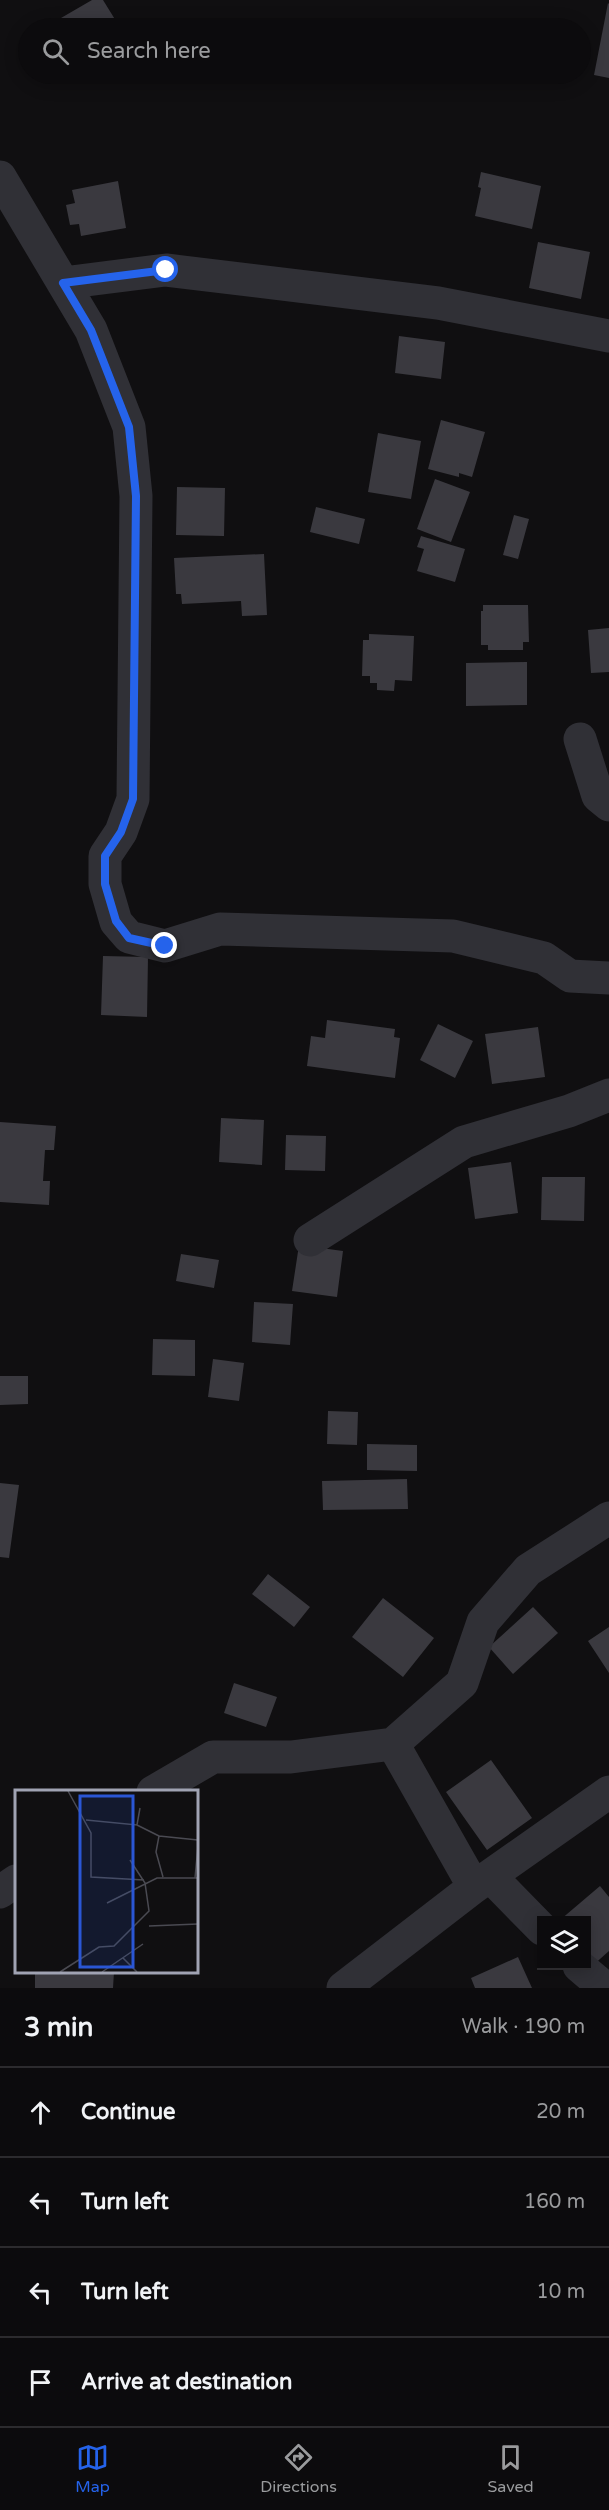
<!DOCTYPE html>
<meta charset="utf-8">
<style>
body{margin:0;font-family:"Varela Round",sans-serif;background:#151416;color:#f1f3f6}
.controls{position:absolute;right:18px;bottom:18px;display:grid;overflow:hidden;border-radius:0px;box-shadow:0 3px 15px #0003}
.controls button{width:54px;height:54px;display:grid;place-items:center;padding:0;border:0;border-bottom:2px solid #2c2b2e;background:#0c0b0d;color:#f1f3f6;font:30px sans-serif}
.stop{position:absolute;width:18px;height:18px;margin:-14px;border:4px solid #2563eb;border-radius:50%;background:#fff}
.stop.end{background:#2563eb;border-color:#fff;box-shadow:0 2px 6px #0008}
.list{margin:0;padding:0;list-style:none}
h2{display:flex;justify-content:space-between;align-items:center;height:78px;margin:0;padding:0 24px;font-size:26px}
h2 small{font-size:20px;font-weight:400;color:#9a9b9d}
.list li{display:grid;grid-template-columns:39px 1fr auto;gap:18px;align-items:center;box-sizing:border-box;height:90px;padding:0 24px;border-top:2px solid #2c2b2e}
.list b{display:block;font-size:22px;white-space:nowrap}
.list em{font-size:20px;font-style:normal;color:#9a9b9d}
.icon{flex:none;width:33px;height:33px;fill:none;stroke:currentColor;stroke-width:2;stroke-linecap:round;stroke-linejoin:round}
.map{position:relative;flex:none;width:609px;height:1988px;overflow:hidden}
.search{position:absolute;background:#0c0b0d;box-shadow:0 3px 15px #0003;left:18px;right:18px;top:18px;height:66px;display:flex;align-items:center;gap:15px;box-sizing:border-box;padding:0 21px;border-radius:33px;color:#9a9b9d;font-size:22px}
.sheet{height:438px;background:#0c0b0d}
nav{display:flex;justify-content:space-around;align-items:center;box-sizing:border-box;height:84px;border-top:2px solid #2c2b2e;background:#0c0b0d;font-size:16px;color:#9a9b9d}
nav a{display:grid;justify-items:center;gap:3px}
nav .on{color:#2563eb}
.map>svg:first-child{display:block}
.building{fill:#3a393f}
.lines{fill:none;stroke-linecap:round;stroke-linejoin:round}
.minor{stroke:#303036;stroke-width:33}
.route{stroke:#2563eb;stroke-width:8}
.inset-road{fill:none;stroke:#4a4a52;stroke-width:1.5}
.view{fill:#2a56d4;fill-opacity:0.15;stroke:#2a56d4;stroke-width:3}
.inset-edge{fill:none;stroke:#a0a3b3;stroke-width:3}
</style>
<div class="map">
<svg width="609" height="1988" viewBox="0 0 609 1988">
<rect width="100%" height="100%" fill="#100f11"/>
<path class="building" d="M 92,0 L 103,0 L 116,21 L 103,28 L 67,28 L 61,18 Z
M 608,3 L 609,4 L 609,78 L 594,75 Z
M 481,172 L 541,186 L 532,229 L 475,216 L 481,188 L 478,187 Z
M 118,181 L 126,228 L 81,236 L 79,224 L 70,225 L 66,205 L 75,203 L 72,190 Z
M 538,242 L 590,252 L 581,299 L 529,288 Z
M 399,336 L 445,342 L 441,379 L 395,373 Z
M 441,420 L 485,432 L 472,477 L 459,473 L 459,477 L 428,469 Z
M 378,433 L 421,441 L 411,499 L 368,492 Z
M 435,479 L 470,492 L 451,542 L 417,529 Z
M 177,487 L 225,488 L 224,536 L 176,535 Z
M 316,507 L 365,519 L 359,544 L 310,532 Z
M 514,515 L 529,519 L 518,559 L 503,555 Z
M 421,536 L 465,549 L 455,582 L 417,571 L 424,549 L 417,547 Z
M 264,554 L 267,615 L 242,616 L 241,601 L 182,604 L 181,594 L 176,594 L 174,558 Z
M 483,605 L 528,605 L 529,642 L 523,642 L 523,650 L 488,650 L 488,645 L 481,645 L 481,611 L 483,611 Z
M 609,628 L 609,672 L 591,673 L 588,630 Z
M 369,634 L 414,636 L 412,681 L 395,680 L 394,691 L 377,690 L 377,683 L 370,683 L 370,676 L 362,676 L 363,640 L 369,640 Z
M 527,662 L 527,705 L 466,706 L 466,663 Z
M 103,956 L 148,957 L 147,1017 L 101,1015 Z
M 327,1020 L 395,1029 L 394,1037 L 400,1038 L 395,1078 L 307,1066 L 311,1036 L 325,1038 Z
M 438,1024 L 473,1041 L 455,1078 L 420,1060 Z
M 538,1027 L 545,1077 L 492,1084 L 485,1034 Z
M 221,1118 L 264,1120 L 262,1165 L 219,1162 Z
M 0,1122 L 56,1126 L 54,1150 L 45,1150 L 43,1181 L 50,1181 L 49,1205 L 0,1202 Z
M 286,1135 L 326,1136 L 325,1171 L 285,1170 Z
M 511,1162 L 518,1213 L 475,1219 L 468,1168 Z
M 542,1177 L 585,1177 L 584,1221 L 541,1220 Z
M 299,1245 L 343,1251 L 337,1297 L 292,1291 Z
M 181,1254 L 219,1260 L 214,1288 L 176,1281 Z
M 254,1302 L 293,1304 L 290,1345 L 252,1342 Z
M 153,1339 L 195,1340 L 195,1376 L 152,1375 Z
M 213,1359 L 244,1363 L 239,1401 L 208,1397 Z
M 0,1376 L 28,1376 L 28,1404 L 0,1405 Z
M 328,1411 L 358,1412 L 357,1445 L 327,1444 Z
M 367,1444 L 417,1445 L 417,1471 L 367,1470 Z
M 407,1479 L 408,1509 L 323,1510 L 322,1481 Z
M 0,1483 L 19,1485 L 9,1558 L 0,1557 Z
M 268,1574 L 310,1607 L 294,1627 L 252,1594 Z
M 383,1598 L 434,1638 L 403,1677 L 352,1637 Z
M 533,1607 L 558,1633 L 513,1674 L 489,1647 Z
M 609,1627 L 609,1673 L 588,1641 Z
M 234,1683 L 277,1697 L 266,1727 L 224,1713 Z
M 491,1760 L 532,1818 L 487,1850 L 446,1792 Z
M 600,1886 L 609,1897 L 609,1951 L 591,1967 L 586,1962 L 586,1920 L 560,1920 Z
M 518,1957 L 532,1988 L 475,1988 L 471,1978 Z
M 35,1972 L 114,1972 L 113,1988 L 35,1988 Z"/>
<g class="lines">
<path class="minor" d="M 0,177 L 91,330 L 129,427 L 136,496 L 133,799 L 121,832 L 105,856 L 105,884 L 116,922 L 129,937 L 165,946 L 220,929 L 453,936 L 544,958 L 570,976 L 609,978
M 63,283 L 166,270 L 438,303 L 609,336
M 580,739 L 598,796 L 609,805
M 310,1240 L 464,1142 L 569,1111 L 609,1095
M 393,1744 L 474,1887
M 153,1792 L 213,1757 L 291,1757 L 393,1744 L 462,1683 L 483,1622 L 528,1570 L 609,1518
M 490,1876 L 542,1929
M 0,1892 L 16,1881
M 579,1966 L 605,1988
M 343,1988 L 474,1887 L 609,1792"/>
</g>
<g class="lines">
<path class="route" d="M 165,946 L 129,938 L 116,921 L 105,884 L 105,856 L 121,832 L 133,799 L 136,496 L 129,427 L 91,330 L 63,283 L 166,270"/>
</g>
<g transform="translate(15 1790)">
<rect width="183" height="183" fill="#100f11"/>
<path class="inset-road" d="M 53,1 L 76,43 L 76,87 L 129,90M 71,30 L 122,35 L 125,18M 122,35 L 144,46 L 141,62 L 148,87M 144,46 L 183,50M 180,88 L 183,56M 92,113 L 142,88 L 183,88M 134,136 L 183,134M 108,168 L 122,182M 45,182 L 84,157 L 99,156 L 134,121 L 130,93 L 115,70M 87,182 L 128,154"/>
<path class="view" d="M 65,6 L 118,6 L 118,177 L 65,177 Z"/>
<rect width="183" height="183" class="inset-edge"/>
</g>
</svg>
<div class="controls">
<button><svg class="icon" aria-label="layers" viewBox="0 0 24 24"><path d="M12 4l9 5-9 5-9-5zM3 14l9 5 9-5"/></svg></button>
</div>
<div class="stop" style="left:166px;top:270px"></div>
<div class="stop end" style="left:165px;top:946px"></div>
<div class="search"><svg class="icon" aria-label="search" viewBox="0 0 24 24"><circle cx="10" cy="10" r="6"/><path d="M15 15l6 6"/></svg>Search here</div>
</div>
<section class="sheet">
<h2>3 min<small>Walk · 190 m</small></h2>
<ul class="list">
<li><svg class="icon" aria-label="ahead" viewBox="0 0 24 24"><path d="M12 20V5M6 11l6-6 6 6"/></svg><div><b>Continue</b></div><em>20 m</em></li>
<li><svg class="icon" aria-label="left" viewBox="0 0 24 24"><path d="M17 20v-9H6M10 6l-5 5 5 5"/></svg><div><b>Turn left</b></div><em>160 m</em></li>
<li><svg class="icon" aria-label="left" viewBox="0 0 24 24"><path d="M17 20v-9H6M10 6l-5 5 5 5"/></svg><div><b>Turn left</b></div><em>10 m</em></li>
<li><svg class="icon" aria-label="arrive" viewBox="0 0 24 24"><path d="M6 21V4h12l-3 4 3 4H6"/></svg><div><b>Arrive at destination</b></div></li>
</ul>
</section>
<nav>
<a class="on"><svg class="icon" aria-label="map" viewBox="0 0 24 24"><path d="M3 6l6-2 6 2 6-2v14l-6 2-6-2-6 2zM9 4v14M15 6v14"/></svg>Map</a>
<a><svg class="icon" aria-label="directions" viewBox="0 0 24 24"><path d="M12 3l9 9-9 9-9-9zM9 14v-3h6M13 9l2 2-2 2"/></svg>Directions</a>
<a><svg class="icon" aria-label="saved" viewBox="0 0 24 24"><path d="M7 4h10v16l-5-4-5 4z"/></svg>Saved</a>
</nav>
